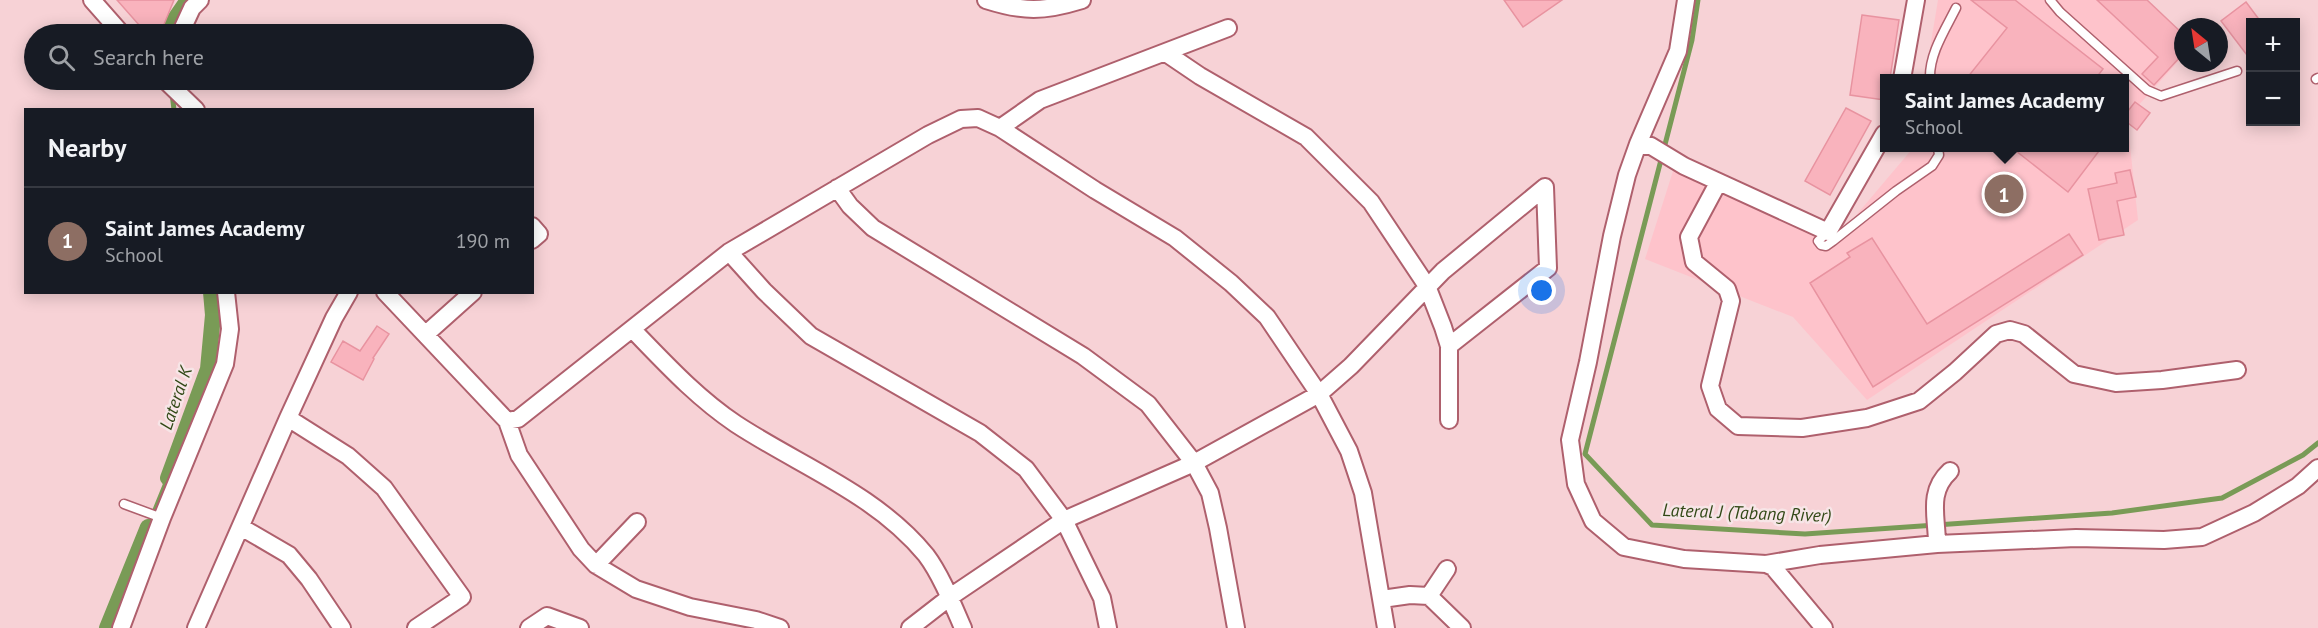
<!DOCTYPE html>
<meta charset="utf-8">
<style>
body{margin:0;font-family:"PT Sans",sans-serif;background:#242831;color:#f1f3f6}
.controls{position:absolute;right:18px;top:18px;display:grid;overflow:hidden;border-radius:0px;box-shadow:0 3px 15px #0003}
.controls button{width:54px;height:54px;display:grid;place-items:center;padding:0;border:0;border-bottom:2px solid #363941;background:#171b24;color:#f1f3f6;font:30px sans-serif}
.compass{position:absolute;left:2174px;top:18px;width:54px;height:54px;border-radius:50%;background:#171b24;box-shadow:0 3px 15px #0003;rotate:330deg}
.you{position:absolute;left:1542px;top:291px;width:21px;height:21px;margin:-15px;border:4px solid #fff;border-radius:50%;background:#1a73e8;box-shadow:0 0 0 9px #1a73e833}
.badge{display:grid;place-items:center;width:39px;height:39px;border-radius:50%;background:#ea580c;color:#fff;font-size:20px;font-weight:700}
.pin{position:absolute;translate:-50% -50%;border:3px solid #fff;box-shadow:0 2px 6px #0006}
.popup{position:absolute;left:1880px;top:74px;width:249px;height:78px;box-sizing:border-box;display:grid;place-content:center;border-radius:0px;background:#171b24;filter:drop-shadow(0 2px 4px #0005);font-size:20px;white-space:nowrap;color:#9ea1a6}
.popup b{font-size:22px;color:#f1f3f6}
.popup::after{content:'';position:absolute;left:50%;top:100%;margin-left:-12px;border:12px solid transparent;border-top-color:#171b24}
.list{margin:0;padding:0;list-style:none}
h2{display:flex;justify-content:space-between;align-items:center;height:78px;margin:0;padding:0 24px;font-size:26px}
h2 small{font-size:20px;font-weight:400;color:#9ea1a6}
.list li{display:grid;grid-template-columns:39px 1fr auto;gap:18px;align-items:center;box-sizing:border-box;height:108px;padding:0 24px;border-top:2px solid #363941}
.list b{display:block;font-size:22px;white-space:nowrap}
.list p{margin:0;font-size:20px;white-space:nowrap;color:#9ea1a6}
.list em{font-size:20px;font-style:normal;color:#9ea1a6}
.icon{flex:none;width:33px;height:33px;fill:none;stroke:currentColor;stroke-width:2;stroke-linecap:round;stroke-linejoin:round}
.map{position:relative;flex:none;width:2318px;height:628px;overflow:hidden}
.search{position:absolute;background:#171b24;box-shadow:0 3px 15px #0003;left:24px;top:24px;width:510px;height:66px;display:flex;align-items:center;gap:15px;box-sizing:border-box;padding:0 21px;border-radius:33px;color:#9ea1a6;font-size:22px}
.panel{position:absolute;background:#171b24;box-shadow:0 3px 15px #0003;left:24px;top:108px;width:510px;height:186px;border-radius:0px}
.map>svg:first-child{display:block}
.built{fill:#fec3cb}
.lines{fill:none;stroke-linecap:round;stroke-linejoin:round}
.stream{stroke:#799b56;stroke-width:5}
.canal{stroke:#799b56;stroke-width:16}
.building{fill:#f9b3bd;stroke:#e893a0;stroke-width:1.5}
.service-casing{stroke:#af606d;stroke-width:11}
.minor-casing{stroke:#af606d;stroke-width:20}
.service{stroke:#fff;stroke-width:8}
.minor{stroke:#fff;stroke-width:16}
.labels{text-anchor:middle;stroke-width:5;stroke-linejoin:round;paint-order:stroke}
.water-label{font-size:18px;font-style:italic;fill:#324917;stroke:#f7e5e7}
</style>
<div class="map">
<svg width="2318" height="628" viewBox="0 0 2318 628">
<rect width="100%" height="100%" fill="#f7d2d6"/>
<path class="built" d="M 1938,0 L 2147,0 L 2183,35 L 2183,56 L 2127,118 L 2138,220 L 1867,400 L 1793,317 L 1645,259 L 1674,168 L 1831,245 L 1913,148 L 2124,148 L 2124,79 L 1925,78 Z"/>
<g class="lines">
<path class="stream" d="M 1698,0 L 1692,40 L 1585,454 L 1652,525 L 1805,534 L 2112,513 L 2222,498 L 2303,455 L 2318,443
M 172,93 L 174,110
M 148,527 L 168,478"/>
<path class="canal" d="M 170,34 L 172,23 L 188,0
M 168,478 L 208,369 L 213,315 L 211,292
M 107,628 L 148,527"/>
</g>
<path class="building" d="M 117,0 L 174,0 L 160,34 L 147,34 Z
M 1504,0 L 1562,0 L 1523,27 Z
M 1971,0 L 2015,0 L 2103,69 L 2096,78 L 1967,78 L 2007,28 Z
M 2097,0 L 2147,0 L 2183,34 L 2183,54 L 2154,85 L 2142,74 L 2158,57 Z
M 2246,2 L 2261,22 L 2250,22 L 2250,59 L 2221,21 Z
M 1862,15 L 1899,20 L 1890,78 L 1884,78 L 1884,100 L 1850,95 Z
M 2135,102 L 2150,113 L 2137,130 L 2124,120 L 2124,116 Z
M 1846,108 L 1871,121 L 1830,195 L 1805,181 Z
M 2011,147 L 2102,147 L 2068,192 Z
M 2130,170 L 2136,197 L 2117,201 L 2124,235 L 2099,240 L 2088,189 L 2117,183 L 2115,173 Z
M 2069,234 L 2083,255 L 1873,387 L 1810,283 L 1850,257 L 1847,253 L 1872,238 L 1927,324 Z
M 377,326 L 389,334 L 373,358 L 374,359 L 363,380 L 331,362 L 343,341 L 360,351 Z"/>
<g class="lines">
<g class="service-casing">
<path id="service" d="M 2050,0 L 2060,12 L 2147,90 L 2161,96 L 2237,71
M 1930,79 C 1929,54 1945,30 1956,8
M 2316,79 L 2318,78
M 1828,232 L 1818,241 L 1821,245 L 1826,246 L 1833,241 L 1896,191 L 1932,166 L 1939,155 L 1938,148
M 124,504 L 162,518"/>
</g>
<g class="minor-casing">
<path id="minor" d="M 92,0 L 122,34
M 986,0 C 1024,12 1043,12 1082,0
M 1686,0 L 1678,51 L 1638,144 L 1627,175 L 1612,236 L 1588,362 L 1570,440 L 1576,484 L 1593,521 L 1624,547 L 1684,559 L 1766,564 L 1820,555 L 1937,544 L 2076,538 L 2164,540 L 2202,537 L 2254,513 L 2298,486 L 2318,468
M 180,34 L 192,8 L 200,0
M 1166,53 L 1200,76 L 1306,137 L 1371,202 L 1427,286 L 1443,327 L 1449,346 L 1449,420
M 1902,79 L 1916,0
M 165,80 L 196,110
M 1000,128 L 1040,100 L 1228,28
M 1638,144 L 1651,146 L 1684,166 L 1828,232 L 1884,134
M 1718,183 L 1689,237 L 1694,262 L 1727,289 L 1731,301 L 1710,386 L 1718,409 L 1738,426 L 1802,428 L 1867,418 L 1919,401 L 1955,372 L 1996,334 L 2010,330 L 2024,334 L 2074,374 L 2116,383 L 2162,380 L 2237,370
M 837,188 L 850,206 L 873,228 L 1083,356 L 1148,404 L 1194,463 L 1210,493 L 1218,528 L 1236,628
M 532,226 L 539,234 L 532,240
M 729,252 L 764,291 L 811,336 L 980,433 L 1026,469 L 1064,520 L 1102,598 L 1108,628
M 385,292 L 507,421 L 518,419 L 729,252 L 928,135 L 961,119 L 978,118 L 1000,128 L 1095,190 L 1175,238 L 1231,283 L 1267,317 L 1319,394 L 1349,451 L 1363,493 L 1386,628
M 632,329 C 665,363 696,397 736,424 C 800,466 876,494 926,555 C 941,575 953,605 963,628
M 426,334 L 473,292
M 1449,346 L 1548,268 L 1545,187
M 288,418 L 348,456 L 384,488 L 462,597 L 416,628
M 507,421 L 519,455 L 581,549 L 596,565 L 636,589 L 690,607 L 756,620 L 780,628
M 241,527 L 289,555 L 309,579 L 342,628
M 1937,544 C 1937,517 1927,492 1950,471
M 1766,564 L 1773,567 L 1824,628
M 596,565 L 637,522
M 1429,596 L 1447,569
M 1382,599 L 1410,595 L 1429,596 L 1462,628
M 121,628 L 162,518 L 225,364 L 230,329 L 226,292
M 196,628 L 288,418 L 334,318 L 349,292
M 529,628 L 547,616 L 580,628
M 910,628 L 950,597 L 1064,520 L 1194,463 L 1319,394 L 1351,366 L 1443,271 L 1545,187"/>
</g>
<use href="#service" class="service"/>
<use href="#minor" class="minor"/>
</g>
<g class="labels">
<g class="water-label">
<text transform="translate(176 398) rotate(-71)" y="6">Lateral K</text>
<text transform="translate(1747 513) rotate(2)" y="6">Lateral J (Tabang River)</text>
</g>
</g>
</svg>
<div class="controls">
<button>+</button>
<button>−</button>
</div>
<svg class="compass" viewBox="-18 -18 36 36"><path d="M0-13l5 13h-10z" fill="#e53935"/><path d="M0 13l5-13h-10z" fill="#9ea1a6"/></svg>
<div class="you"></div>
<div class="pin badge" style="left:2004px;top:194px;background:#8d6e63">1</div>
<div class="popup"><b>Saint James Academy</b>School</div>
<div class="search"><svg class="icon" aria-label="search" viewBox="0 0 24 24"><circle cx="10" cy="10" r="6"/><path d="M15 15l6 6"/></svg>Search here</div>
<section class="panel">
<h2>Nearby<small></small></h2>
<ul class="list">
<li><span class="badge" style="background:#8d6e63">1</span><div><b>Saint James Academy</b><p>School</p></div><em>190 m</em></li>
</ul>
</section>
</div>
